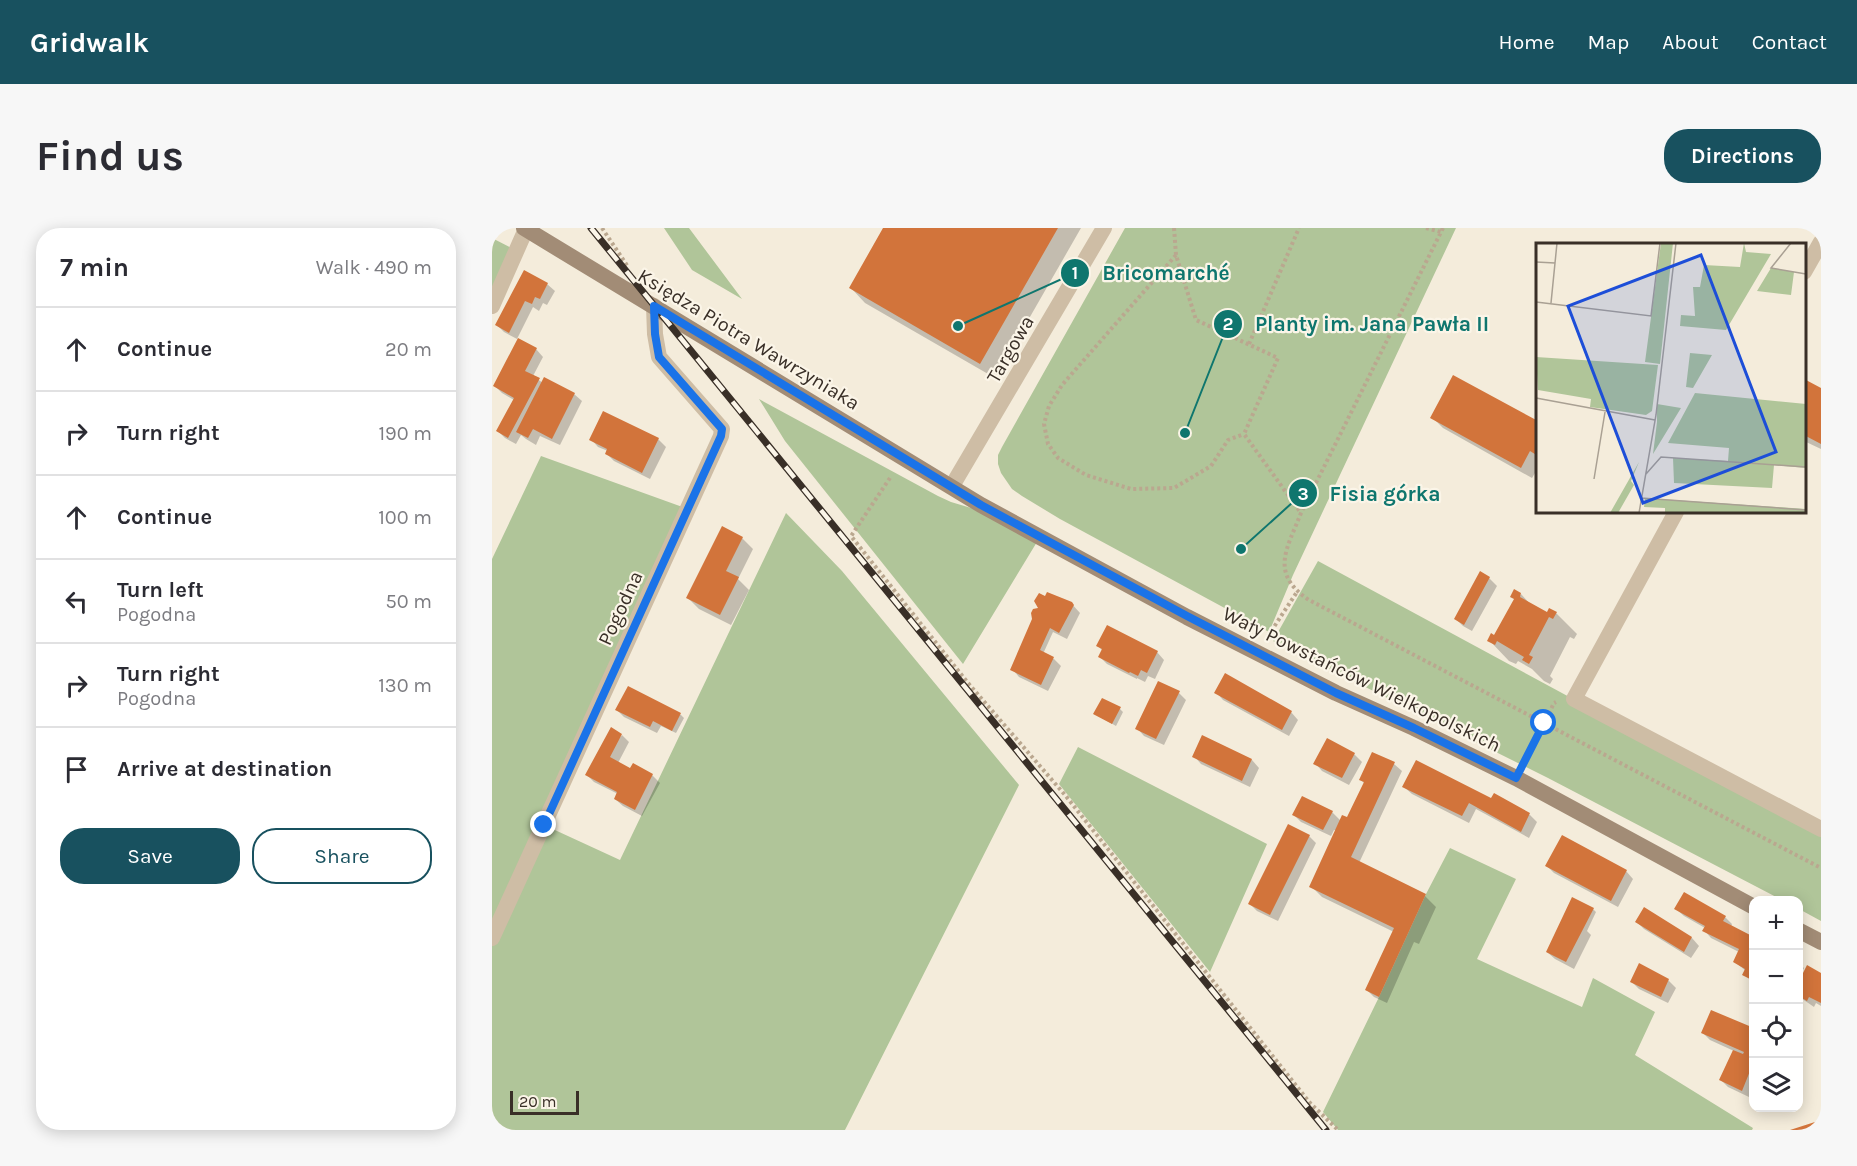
<!DOCTYPE html>
<meta charset="utf-8">
<style>
body{margin:0;font-family:Karla,sans-serif;background:#f7f7f7;color:#2b2b33}
.controls{position:absolute;right:18px;bottom:18px;display:grid;overflow:hidden;border-radius:12px;box-shadow:0 3px 15px #0003}
.controls button{width:54px;height:54px;display:grid;place-items:center;padding:0;border:0;border-bottom:2px solid #e1e1e2;background:#fff;color:#2b2b33;font:30px sans-serif}
.scale{position:absolute;left:18px;bottom:15px;width:69px;box-sizing:border-box;padding-left:6px;border:3px solid #392f27;border-top:0;font-size:16px;line-height:21px;white-space:nowrap;color:#392f27;-webkit-text-stroke:4px #fbf5e8;paint-order:stroke}
.stop{position:absolute;width:18px;height:18px;margin:-14px;border:4px solid #1a73e8;border-radius:50%;background:#fff}
.stop.end{background:#1a73e8;border-color:#fff;box-shadow:0 2px 6px #0008}
.list{margin:0;padding:0;list-style:none}
h2{display:flex;justify-content:space-between;align-items:center;height:78px;margin:0;padding:0 24px;font-size:26px}
h2 small{font-size:20px;font-weight:400;color:#7c7c81}
.list li{display:grid;grid-template-columns:39px 1fr auto;gap:18px;align-items:center;box-sizing:border-box;height:84px;padding:0 24px;border-top:2px solid #e1e1e2}
.list b{display:block;font-size:22px;white-space:nowrap}
.list p{margin:0;font-size:20px;white-space:nowrap;color:#7c7c81}
.list em{font-size:20px;font-style:normal;color:#7c7c81}
.actions{display:flex;gap:12px;padding:18px 24px}
.actions a{flex:1;padding:14px 0;border:2px solid #18515f;border-radius:24px;text-align:center;font-size:21px;color:#18515f}
.actions .main{background:#18515f;color:#fff}
.icon{flex:none;width:33px;height:33px;fill:none;stroke:currentColor;stroke-width:2;stroke-linecap:round;stroke-linejoin:round}
.map{position:relative;flex:none;width:1329px;height:902px;overflow:hidden;border-radius:24px}
header{display:flex;align-items:center;gap:36px;box-sizing:border-box;height:84px;padding:0 30px;background:#18515f;color:#fff}
header strong{font-size:28px}
nav{display:flex;gap:33px;margin-inline-start:auto;font-size:21px}
.intro{display:flex;align-items:center;justify-content:space-between;box-sizing:border-box;height:144px;padding:0 36px}
h1{margin:0;font-size:42px}
.button{padding:15px 27px;border-radius:24px;background:#18515f;color:#fff;font-size:21px;font-weight:700}
main{display:flex;gap:36px;padding:0 36px}
aside{flex:1;background:#fff;border-radius:24px;box-shadow:0 3px 15px #0003}
.map>svg:first-child{display:block}
.green{fill:#b0c599}
.shadow{fill:#0003}
.building{fill:#d2743b}
.lines{fill:none;stroke-linecap:round;stroke-linejoin:round}
.path{stroke:#baa78f;stroke-width:4;stroke-dasharray:3 3;stroke-linecap:butt}
.minor{stroke:#cebda5;stroke-width:16}
.secondary{stroke:#a28c76;stroke-width:16}
.rail-casing{stroke:#392f27;stroke-width:7}
.rail{stroke:#fbf5e8;stroke-width:4.5;stroke-dasharray:14;stroke-linecap:butt}
.route{stroke:#1a73e8;stroke-width:8}
.labels{text-anchor:middle;stroke-width:4.5;stroke-linejoin:round;paint-order:stroke}
.street-label{font-size:20px;fill:#392f27;stroke:#fbf5e8}
.inset-road{fill:none;stroke:#a9a093;stroke-width:1.5}
.view{fill:#1d4ed8;fill-opacity:0.15;stroke:#1d4ed8;stroke-width:3}
.inset-edge{fill:none;stroke:#392f27;stroke-width:3}
.leader{fill:none;stroke:#0f766e;stroke-width:2}
.callout-dot{fill:#0f766e;stroke:#fbf5e8;stroke-width:2}
.mark-label{font-size:18px;text-anchor:middle;font-weight:bold;fill:#fff}
.callout-label{font-size:21px;text-anchor:middle;font-weight:bold;fill:#0f766e;stroke:#fbf5e8;stroke-width:4.5;stroke-linejoin:round;paint-order:stroke}
</style>
<header>
<strong>Gridwalk</strong>
<nav><a>Home</a><a>Map</a><a>About</a><a>Contact</a></nav>
</header>
<div class="intro"><h1>Find us</h1><a class="button">Directions</a></div>
<main>
<aside>
<h2>7 min<small>Walk · 490 m</small></h2>
<ul class="list">
<li><svg class="icon" aria-label="ahead" viewBox="0 0 24 24"><path d="M12 20V5M6 11l6-6 6 6"/></svg><div><b>Continue</b></div><em>20 m</em></li>
<li><svg class="icon" aria-label="right" viewBox="0 0 24 24"><path d="M7 20v-9h11M14 6l5 5-5 5"/></svg><div><b>Turn right</b></div><em>190 m</em></li>
<li><svg class="icon" aria-label="ahead" viewBox="0 0 24 24"><path d="M12 20V5M6 11l6-6 6 6"/></svg><div><b>Continue</b></div><em>100 m</em></li>
<li><svg class="icon" aria-label="left" viewBox="0 0 24 24"><path d="M17 20v-9H6M10 6l-5 5 5 5"/></svg><div><b>Turn left</b><p>Pogodna</p></div><em>50 m</em></li>
<li><svg class="icon" aria-label="right" viewBox="0 0 24 24"><path d="M7 20v-9h11M14 6l5 5-5 5"/></svg><div><b>Turn right</b><p>Pogodna</p></div><em>130 m</em></li>
<li><svg class="icon" aria-label="arrive" viewBox="0 0 24 24"><path d="M6 21V4h12l-3 4 3 4H6"/></svg><div><b>Arrive at destination</b></div></li>
</ul>
<div class="actions"><a class="main">Save</a><a>Share</a></div>
</aside>
<div class="map">
<svg width="1329" height="902" viewBox="0 0 1329 902">
<rect width="100%" height="100%" fill="#f4ecdb"/>
<path class="green" d="M 172,0 L 197,0 L 250,71 L 200,42 Z
M 633,0 L 964,0 L 801,347 L 777,404 L 568,291 L 530,268 L 520,261 L 509,245 L 506,236 L 506,227 L 510,219 Z
M 0,10 L 25,23 L 0,78 Z
M 267,171 L 446,268 L 459,274 L 516,291 L 548,309 L 471,436 L 293,213 Z
M 49,228 L 196,281 L 52,597 L 128,632 L 294,285 L 350,343 L 527,557 L 353,902 L 0,902 L 0,331 Z
M 826,333 L 1329,605 L 1329,693 L 1307,681 L 1306,672 L 1290,672 L 1056,550 L 781,413 Z
M 586,519 L 775,616 L 718,744 L 567,556 Z
M 958,620 L 1024,651 L 985,731 L 1090,779 L 1101,750 L 1163,784 L 1143,827 L 1261,900 L 1260,902 L 846,902 L 831,884 L 887,769 L 934,666 Z"/>
<path class="shadow" d="M 393,0 L 589,0 L 503,150 L 373,75 L 359,60 Z
M 33,44 L 55,56 L 63,63 L 55,77 L 51,75 L 47,83 L 41,79 L 25,111 L 44,121 L 51,129 L 41,148 L 51,155 L 82,166 L 90,173 L 68,217 L 48,208 L 44,217 L 34,211 L 29,207 L 24,216 L 13,210 L 6,203 L 22,172 L 10,165 L 3,158 L 27,112 L 12,104 L 5,97 Z
M 1312,160 L 1329,162 L 1329,221 L 1312,213 Z
M 112,185 L 166,211 L 174,219 L 158,251 L 122,233 L 115,226 L 116,223 L 106,219 L 99,211 Z
M 940,189 L 1046,195 L 1046,240 L 1040,250 L 951,200 Z
M 250,310 L 261,321 L 246,351 L 257,362 L 239,397 L 207,381 L 196,370 Z
M 988,345 L 997,350 L 1005,358 L 980,403 L 971,398 L 964,391 Z
M 1029,366 L 1039,377 L 1056,386 L 1064,385 L 1085,406 L 1082,411 L 1078,409 L 1058,448 L 1061,451 L 1058,456 L 1052,453 L 1040,441 L 1026,433 L 1024,436 L 1017,433 L 997,412 L 1003,409 Z
M 579,375 L 588,385 L 575,411 L 561,404 L 551,426 L 562,431 L 569,438 L 556,463 L 527,449 L 520,441 Z
M 606,418 L 665,424 L 672,432 L 663,451 L 656,448 L 653,454 L 645,450 L 645,451 L 615,436 L 608,429 L 611,423 Z
M 136,460 L 189,487 L 192,490 L 184,505 L 169,498 L 165,505 L 132,489 L 125,482 Z
M 724,464 L 799,484 L 806,492 L 797,508 L 731,472 Z
M 687,465 L 694,472 L 672,517 L 652,508 L 645,500 Z
M 628,481 L 631,484 L 624,498 L 603,486 Z
M 130,507 L 137,514 L 126,535 L 138,542 L 160,547 L 168,555 L 150,588 L 131,578 L 123,571 L 126,566 L 102,554 L 95,547 Z
M 711,509 L 760,532 L 767,540 L 758,559 L 709,536 L 702,528 Z
M 862,526 L 870,534 L 857,557 L 830,543 L 823,535 Z
M 881,526 L 902,536 L 910,543 L 867,635 L 933,668 L 944,679 L 927,716 L 922,714 L 895,775 L 882,769 L 875,762 L 902,704 L 830,669 L 819,658 L 845,603 L 842,602 L 839,608 L 809,594 L 802,587 L 840,584 L 849,593 L 855,591 L 873,556 L 869,552 Z
M 912,559 L 999,572 L 1002,567 L 1038,587 L 1045,594 L 1037,610 L 984,581 L 977,595 L 920,566 Z
M 817,608 L 824,615 L 786,693 L 765,683 L 758,676 Z
M 1055,638 L 1134,643 L 1141,651 L 1126,679 L 1062,645 Z
M 1101,681 L 1104,684 L 1095,703 L 1099,707 L 1082,741 L 1063,731 L 1055,724 Z
M 1153,681 L 1200,710 L 1207,718 L 1199,730 L 1152,701 L 1145,694 Z
M 1184,681 L 1233,689 L 1240,696 L 1239,699 L 1262,711 L 1262,755 L 1252,746 L 1254,743 L 1243,734 L 1247,724 L 1219,710 L 1212,702 L 1213,700 L 1192,688 Z
M 1306,735 L 1312,740 L 1306,751 Z
M 1148,737 L 1176,752 L 1184,760 L 1176,775 L 1147,761 L 1140,754 Z
M 1329,746 L 1329,778 L 1324,775 L 1322,779 L 1306,768 L 1306,759 Z
M 1262,801 L 1262,858 L 1257,869 L 1236,859 L 1229,852 L 1242,823 L 1218,812 L 1211,805 Z"/>
<path class="building" d="M 391,0 L 566,0 L 488,136 L 357,60 Z
M 32,42 L 56,55 L 48,71 L 43,69 L 40,76 L 33,73 L 17,105 L 3,97 Z
M 26,110 L 45,120 L 33,143 L 48,150 L 16,210 L 4,203 L 22,170 L 1,158 Z
M 961,147 L 1046,193 L 1046,228 L 1038,223 L 1029,240 L 938,190 Z
M 52,149 L 83,165 L 60,211 L 41,201 L 36,210 L 24,204 Z
M 1314,152 L 1329,160 L 1329,216 L 1312,207 L 1312,156 Z
M 111,183 L 167,210 L 150,245 L 113,226 L 115,221 L 97,212 Z
M 230,298 L 251,309 L 234,343 L 247,349 L 228,387 L 194,370 Z
M 988,343 L 998,349 L 972,397 L 962,391 Z
M 1022,361 L 1029,365 L 1028,369 L 1055,384 L 1057,380 L 1065,384 L 1061,391 L 1057,389 L 1037,427 L 1041,429 L 1037,436 L 1030,432 L 1032,429 L 1005,413 L 1003,417 L 995,413 L 999,405 L 1002,407 L 1022,371 L 1018,369 Z
M 555,364 L 580,374 L 582,377 L 567,405 L 558,400 L 548,422 L 562,429 L 549,457 L 518,442 L 540,391 L 539,385 L 541,381 L 546,380 L 542,373 L 547,365 L 553,368 Z
M 615,397 L 666,423 L 655,445 L 649,442 L 646,448 L 638,444 L 637,445 L 606,429 L 610,421 L 604,418 Z
M 733,445 L 800,483 L 790,502 L 722,465 Z
M 666,453 L 688,463 L 664,511 L 643,501 Z
M 136,458 L 189,485 L 180,503 L 161,493 L 158,499 L 123,482 Z
M 610,470 L 629,479 L 620,496 L 601,486 Z
M 119,499 L 130,506 L 118,529 L 138,540 L 141,535 L 161,546 L 143,582 L 122,571 L 125,564 L 93,547 Z
M 710,507 L 760,531 L 750,553 L 700,529 Z
M 835,510 L 863,525 L 850,550 L 821,536 Z
M 880,524 L 903,534 L 859,629 L 934,666 L 887,769 L 873,762 L 902,700 L 817,659 L 850,587 L 855,589 L 872,554 L 867,552 Z
M 924,532 L 999,570 L 1002,565 L 1038,585 L 1029,604 L 977,575 L 970,588 L 910,559 Z
M 810,568 L 841,583 L 831,602 L 800,587 Z
M 796,596 L 818,607 L 778,687 L 756,676 Z
M 1070,607 L 1135,642 L 1119,673 L 1053,638 Z
M 1192,664 L 1234,688 L 1231,693 L 1262,709 L 1262,753 L 1250,747 L 1253,741 L 1241,734 L 1247,721 L 1210,703 L 1213,698 L 1182,681 Z
M 1080,669 L 1102,680 L 1074,734 L 1054,724 Z
M 1152,679 L 1200,709 L 1192,724 L 1143,694 Z
M 1147,735 L 1177,751 L 1169,769 L 1138,754 Z
M 1315,737 L 1329,745 L 1329,775 L 1317,769 L 1315,773 L 1306,768 L 1306,755 Z
M 1219,782 L 1262,800 L 1262,833 L 1250,863 L 1227,852 L 1241,822 L 1251,826 L 1252,824 L 1209,805 Z
M 1326,893 L 1329,895 L 1329,902 L 1298,902 Z"/>
<g class="lines">
<path class="path" d="M 110,0 L 136,39
M 682,0 L 684,27 L 704,92 L 786,130 L 752,206 L 809,285
M 934,0 L 949,4
M 951,0 L 809,285 C 795,321 777,345 817,372 L 1329,640
M 684,27 L 570,157 L 557,178 L 552,196 L 556,216 L 566,230 L 594,247 L 639,261 L 682,260 L 719,238 L 736,212 L 752,206
M 757,116 L 807,0
M 398,250 L 359,308 L 476,455 L 573,567 L 818,875 L 846,902
M 776,408 L 805,364
M 1033,534 L 1062,475 L 1064,474"/>
<path class="minor" d="M 1312,44 L 1329,14
M 0,78 L 34,1
M 460,258 L 612,0
M 1184,284 L 1082,471 L 1329,601
M 0,710 L 229,208 L 230,201 L 167,129 L 163,106 L 162,78"/>
<path class="secondary" d="M 32,0 L 489,277 L 695,389 L 844,465 L 922,500 L 1024,550 L 1262,679
M 1306,702 L 1329,714"/>
<g class="rail-casing">
<path id="rail" d="M 99,0 L 834,902"/>
</g>
<use href="#rail" class="rail"/>
</g>
<g class="lines">
<path class="route" d="M 52,597 L 229,208 L 230,201 L 167,129 L 163,106 L 162,78 L 489,277 L 695,388 L 844,465 L 922,500 L 1024,550 L 1052,495"/>
</g>
<g class="labels">
<g class="street-label">
<text transform="translate(257 111) rotate(31)" y="7">Księdza Piotra Wawrzyniaka</text>
<text transform="translate(518 121) rotate(-60)" y="7">Targowa</text>
<text transform="translate(128 380) rotate(-65)" y="7">Pogodna</text>
<text transform="translate(870 451) rotate(26)" y="7">Wały Powstańców Wielkopolskich</text>
</g>
</g>
<g transform="translate(1044 15)">
<rect width="270" height="270" fill="#f4ecdb"/>
<path d="M 125,0 L 137,0 L 124,121 L 109,119 ZM 208,0 L 210,9 L 235,11 L 190,87 L 144,83 L 145,72 L 159,73 L 157,44 L 164,44 L 168,22 L 204,24 ZM 235,25 L 258,29 L 255,52 L 221,48 ZM 154,110 L 176,112 L 157,145 L 150,144 ZM 0,114 L 122,122 L 116,168 L 110,172 L 54,164 L 55,156 L 2,147 ZM 159,150 L 270,161 L 270,225 L 238,222 L 236,245 L 138,240 L 137,215 L 192,218 L 193,205 L 132,200 ZM 121,161 L 145,165 L 117,211 L 121,179 ZM 103,219 L 95,238 L 98,242 L 82,270 L 74,270 ZM 109,255 L 270,266 L 270,270 L 129,270 L 129,265 L 108,264 Z" fill="#b0c599"/>
<path class="inset-road" d="M 255,0 L 235,25 L 270,31M 0,19 L 19,20M 0,59 L 115,73 L 124,0M 15,60 L 21,0M 0,155 L 119,177M 110,231 L 125,214 L 270,224M 58,236 L 69,169M 105,255 L 270,267M 103,270 L 120,172 L 140,0"/>
<path class="view" d="M 165,12 L 240,209 L 107,260 L 32,63 Z"/>
<rect width="270" height="270" class="inset-edge"/>
</g>
<path class="leader" d="M466 98L583 45M693 205L736 96M749 321L811 265"/>
<g class="callout-dot">
<circle cx="466" cy="98" r="6"/>
<circle cx="693" cy="205" r="6"/>
<circle cx="749" cy="321" r="6"/>
<circle cx="583" cy="45" r="15"/>
<circle cx="736" cy="96" r="15"/>
<circle cx="811" cy="265" r="15"/>
</g>
<g class="mark-label">
<text x="583" y="51">1</text>
<text x="736" y="102">2</text>
<text x="811" y="272">3</text>
</g>
<g class="callout-label">
<text x="674" y="52">Bricomarché</text>
<text x="880" y="103">Planty im. Jana Pawła II</text>
<text x="893" y="273">Fisia górka</text>
</g>
</svg>
<div class="controls">
<button>+</button>
<button>−</button>
<button><svg class="icon" aria-label="locate" viewBox="0 0 24 24"><circle cx="12" cy="12" r="6"/><path d="M12 2v4M12 18v4M2 12h4M18 12h4"/></svg></button>
<button><svg class="icon" aria-label="layers" viewBox="0 0 24 24"><path d="M12 4l9 5-9 5-9-5zM3 14l9 5 9-5"/></svg></button>
</div>
<div class="scale">20 m</div>
<div class="stop" style="left:1052px;top:495px"></div>
<div class="stop end" style="left:52px;top:597px"></div>
</div>
</main>
